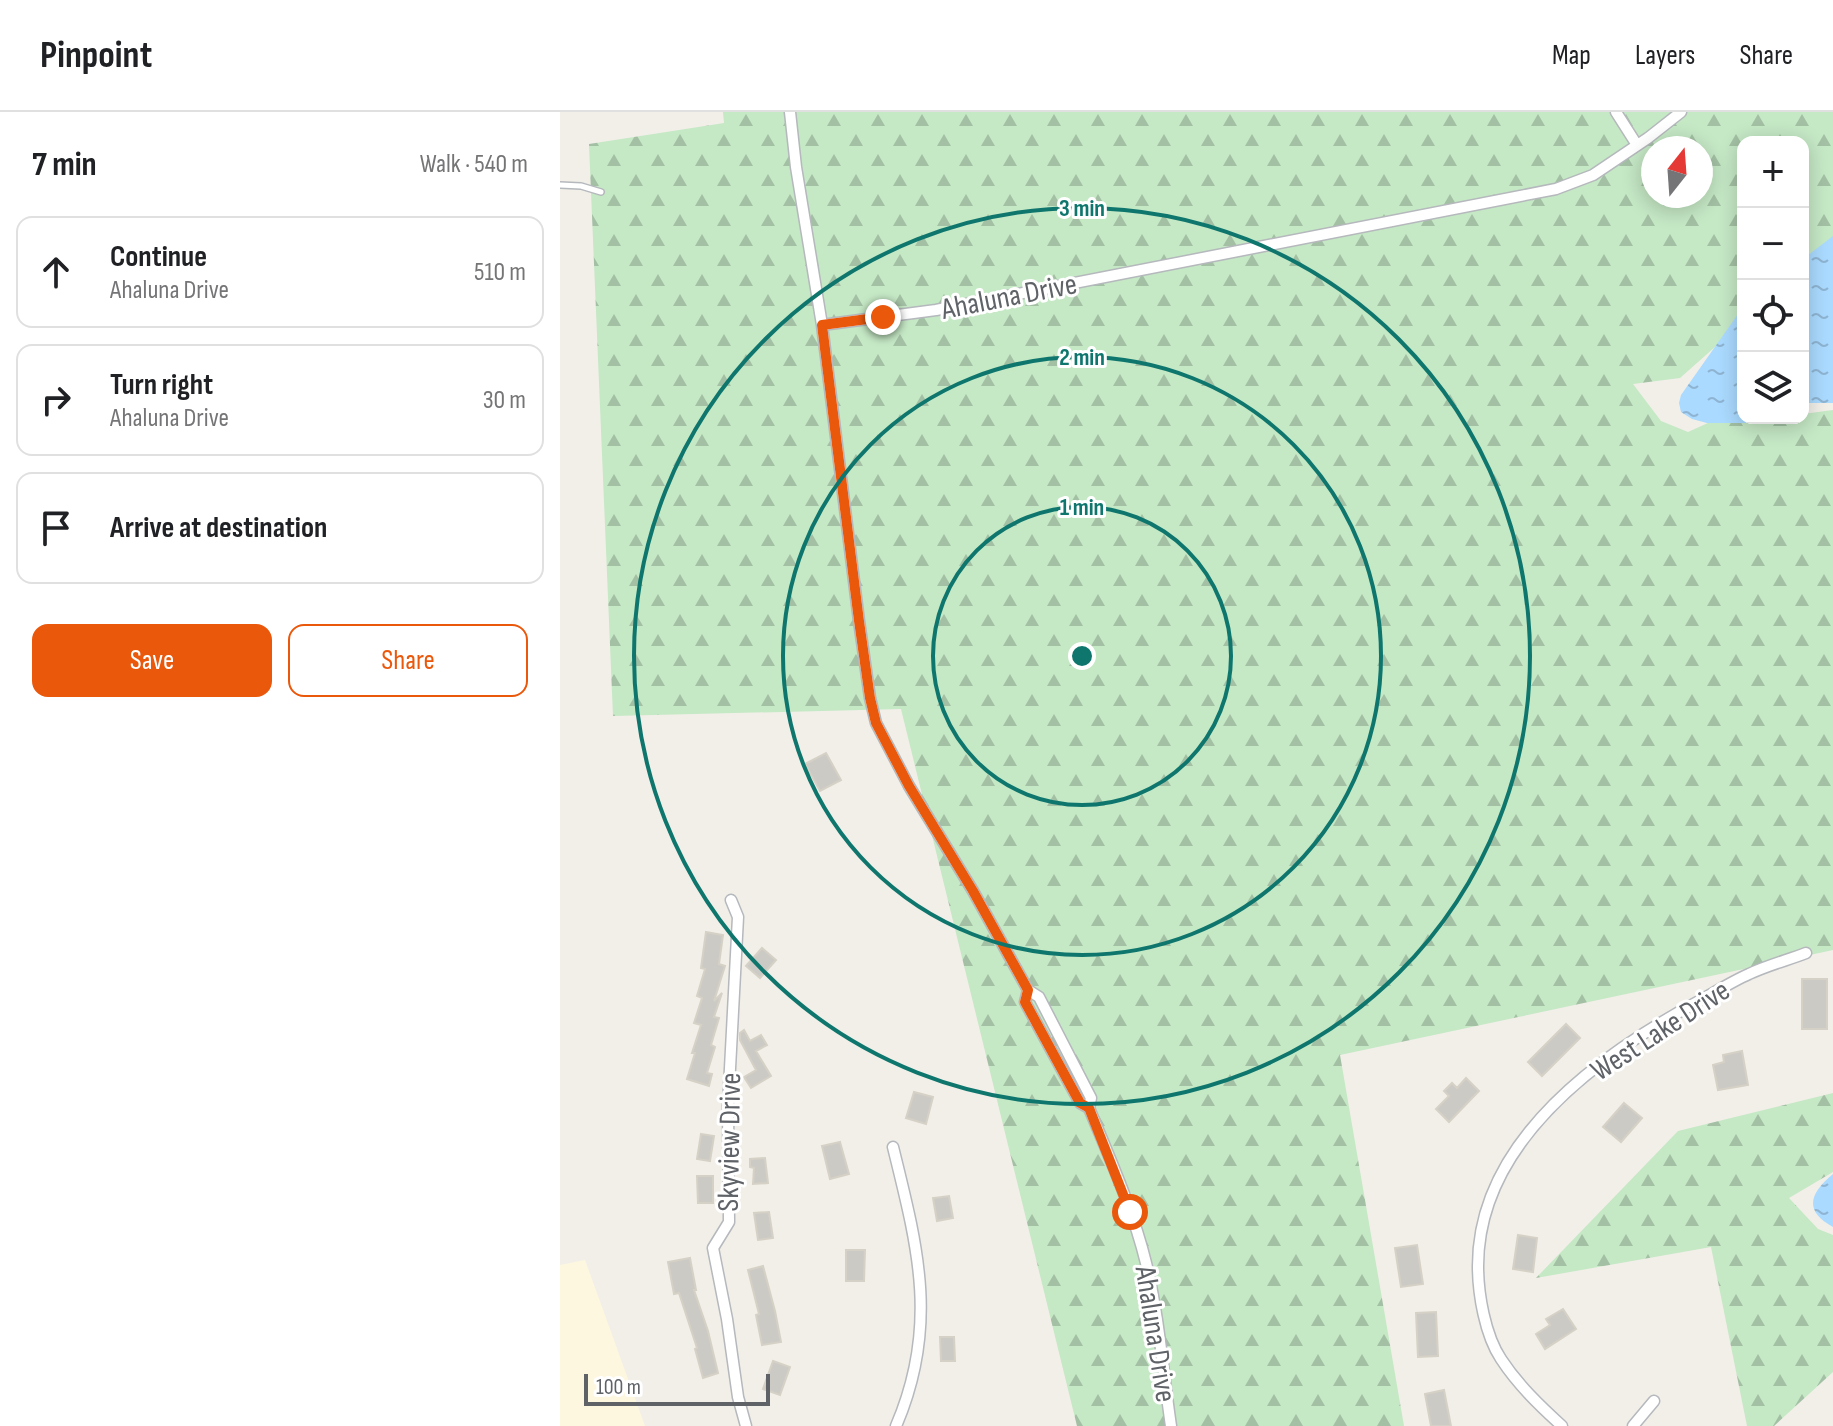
<!DOCTYPE html>
<meta charset="utf-8">
<style>
body{margin:0;font-family:"Sofia Sans Condensed",sans-serif;background:#f6f6f6;color:#202124}
.controls{position:absolute;right:24px;top:24px;display:grid;overflow:hidden;border-radius:16px;box-shadow:0 4px 20px #0003}
.controls button{width:72px;height:72px;display:grid;place-items:center;padding:0;border:0;border-bottom:2px solid #e0e0e0;background:#fff;color:#202124;font:40px sans-serif}
.compass{position:absolute;left:1081px;top:24px;width:72px;height:72px;border-radius:50%;background:#fff;box-shadow:0 4px 20px #0003;rotate:17deg}
.scale{position:absolute;left:24px;bottom:20px;width:186px;box-sizing:border-box;padding-left:8px;border:4px solid #5f6368;border-top:0;font-size:22px;line-height:28px;white-space:nowrap;color:#5f6368;-webkit-text-stroke:6px #fff;paint-order:stroke}
.stop{position:absolute;width:24px;height:24px;margin:-18px;border:6px solid #ea580c;border-radius:50%;background:#fff}
.stop.end{background:#ea580c;border-color:#fff;box-shadow:0 2px 8px #0008}
.list{margin:0;padding:0;list-style:none}
h2{display:flex;justify-content:space-between;align-items:center;height:104px;margin:0;padding:0 32px;font-size:34px}
h2 small{font-size:26px;font-weight:400;color:#757577}
.list li{display:grid;grid-template-columns:52px 1fr auto;gap:24px;align-items:center;box-sizing:border-box;height:112px;margin:0 16px 16px;padding:0 16px;border:2px solid #e0e0e0;border-radius:16px}
.list b{display:block;font-size:30px;white-space:nowrap}
.list p{margin:0;font-size:26px;white-space:nowrap;color:#757577}
.list em{font-size:26px;font-style:normal;color:#757577}
.actions{display:flex;gap:16px;padding:24px 32px}
.actions a{flex:1;padding:18px 0;border:2px solid #ea580c;border-radius:16px;text-align:center;font-size:28px;color:#ea580c}
.actions .main{background:#ea580c;color:#fff}
.icon{flex:none;width:44px;height:44px;fill:none;stroke:currentColor;stroke-width:2;stroke-linecap:round;stroke-linejoin:round}
.map{position:relative;flex:none;width:1273px;height:1314px;overflow:hidden}
header{display:flex;align-items:center;gap:48px;box-sizing:border-box;height:112px;padding:0 40px;background:#fff;border-bottom:2px solid #e0e0e0}
header strong{font-size:38px}
nav{display:flex;gap:44px;margin-inline-start:auto;font-size:28px}
main{display:flex}
aside{flex:1;background:#fff}
.map>svg:first-child{display:block}
.commercial{fill:#fef7e0}
.forest{fill:url(#forest-firs);fill-rule:evenodd}
.water{fill:url(#water-ripples)}
.building{fill:#cccac5;stroke:#d6d1c6;stroke-width:2}
.lines{fill:none;stroke-linecap:round;stroke-linejoin:round}
.lane-casing{stroke:#b5b8bc;stroke-width:8}
.street-casing{stroke:#b5b8bc;stroke-width:13}
.lane{stroke:#fff;stroke-width:5}
.street{stroke:#fff;stroke-width:10}
.route{stroke:#ea580c;stroke-width:10}
.ring{fill:none;stroke:#0f766e;stroke-width:4}
.labels{text-anchor:middle;stroke-width:6;stroke-linejoin:round;paint-order:stroke}
.street-label{font-size:30px;fill:#5f6368;stroke:#fff}
.centre{fill:#0f766e;stroke:#fff;stroke-width:4}
.ring-label{font-size:24px;text-anchor:middle;font-weight:bold;fill:#0f766e;stroke:#fff;stroke-width:6;stroke-linejoin:round;paint-order:stroke}
</style>
<header>
<strong>Pinpoint</strong>
<nav><a>Map</a><a>Layers</a><a>Share</a></nav>
</header>
<main>
<aside>
<h2>7 min<small>Walk · 540 m</small></h2>
<ul class="list">
<li><svg class="icon" aria-label="ahead" viewBox="0 0 24 24"><path d="M12 20V5M6 11l6-6 6 6"/></svg><div><b>Continue</b><p>Ahaluna Drive</p></div><em>510 m</em></li>
<li><svg class="icon" aria-label="right" viewBox="0 0 24 24"><path d="M7 20v-9h11M14 6l5 5-5 5"/></svg><div><b>Turn right</b><p>Ahaluna Drive</p></div><em>30 m</em></li>
<li><svg class="icon" aria-label="arrive" viewBox="0 0 24 24"><path d="M6 21V4h12l-3 4 3 4H6"/></svg><div><b>Arrive at destination</b></div></li>
</ul>
<div class="actions"><a class="main">Save</a><a>Share</a></div>
</aside>
<div class="map">
<svg width="1273" height="1314" viewBox="0 0 1273 1314">
<defs>
<pattern id="forest-firs" width="22" height="20" patternUnits="userSpaceOnUse" patternTransform="scale(2)"><rect width="22" height="20" fill="#c5e8c5"/><path d="M5 1l3.5 6h-7zM16 11l3.5 6h-7z" fill="#a3c0a4"/></pattern>
<pattern id="water-ripples" width="26" height="14" patternUnits="userSpaceOnUse" patternTransform="scale(2)"><rect width="26" height="14" fill="#aadaff"/><path d="M2 4q2-2 4 0t4 0M15 11q2-2 4 0t4 0" fill="none" stroke="#8eb4d2"/></pattern>
</defs>
<rect width="100%" height="100%" fill="#f1efe8"/>
<path class="commercial" d="M 25,1148 L 85,1314 L 0,1314 L 0,1153 Z"/>
<path class="forest" d="M 163,0 L 1273,0 L 1273,127 L 1243,151 L 1243,30 L 1183,30 L 1183,203 L 1155,235 L 1120,266 L 1073,272 L 1101,309 L 1128,320 L 1179,297 L 1183,306 L 1243,306 L 1243,302 L 1273,298 L 1273,838 L 780,943 L 844,1314 L 517,1314 L 341,597 L 53,604 L 29,32 L 164,11 ZM 1093,36 L 1141,36 L 1141,84 L 1093,84 Z
M 1273,981 L 1273,1060 L 1229,1086 L 1258,1117 L 1273,1123 L 1273,1260 L 1214,1314 L 1187,1314 L 1151,1135 L 976,1166 L 1118,1019 Z"/>
<path class="water" d="M 1273,124 L 1273,291 L 1249,291 L 1243,292 L 1243,147 Z
M 1183,195 L 1183,306 L 1213,306 L 1198,311 L 1147,311 L 1132,307 L 1121,300 L 1119,291 L 1121,283 Z
M 1273,1062 L 1273,1115 C 1243,1099 1250,1081 1273,1062 Z"/>
<path class="building" d="M 266,641 L 281,668 L 260,679 L 245,652 Z
M 146,820 L 163,823 L 159,852 L 165,854 L 154,889 L 162,881 L 154,905 L 159,906 L 151,933 L 155,935 L 147,961 L 152,962 L 149,974 L 127,967 L 135,941 L 132,941 L 141,913 L 134,911 L 142,886 L 137,884 L 145,857 L 141,856 Z
M 202,836 L 216,848 L 200,866 L 186,854 Z
M 1242,867 L 1267,867 L 1267,917 L 1242,917 Z
M 1006,912 L 1020,926 L 982,964 L 968,950 Z
M 184,918 L 190,929 L 201,923 L 207,933 L 196,939 L 211,964 L 191,976 L 184,965 L 196,958 L 180,928 L 180,921 Z
M 1182,939 L 1188,973 L 1158,978 L 1153,953 L 1164,950 L 1163,943 Z
M 906,966 L 919,979 L 889,1010 L 876,997 L 889,984 L 884,979 L 892,971 L 897,976 Z
M 354,980 L 373,985 L 366,1012 L 346,1006 Z
M 1064,991 L 1082,1006 L 1061,1030 L 1043,1015 Z
M 141,1022 L 154,1024 L 150,1049 L 137,1047 Z
M 280,1030 L 289,1062 L 270,1067 L 262,1034 Z
M 205,1046 L 208,1071 L 193,1072 L 194,1056 L 190,1055 L 190,1047 Z
M 137,1064 L 153,1064 L 153,1091 L 138,1091 Z
M 389,1084 L 393,1106 L 377,1109 L 373,1086 Z
M 209,1100 L 213,1126 L 198,1128 L 194,1101 Z
M 958,1123 L 977,1126 L 973,1160 L 953,1157 Z
M 857,1133 L 863,1172 L 841,1175 L 835,1136 Z
M 286,1138 L 305,1138 L 304,1169 L 286,1169 Z
M 130,1146 L 136,1178 L 134,1178 L 148,1219 L 158,1261 L 143,1266 L 135,1237 L 137,1236 L 119,1181 L 114,1182 L 108,1150 Z
M 203,1154 L 215,1199 L 221,1230 L 202,1233 L 196,1203 L 199,1202 L 188,1158 Z
M 1003,1197 L 1016,1217 L 985,1237 L 976,1222 L 990,1213 L 986,1207 Z
M 876,1200 L 878,1244 L 858,1245 L 856,1201 Z
M 380,1225 L 394,1225 L 395,1249 L 381,1249 Z
M 213,1249 L 230,1255 L 220,1283 L 203,1277 Z
M 884,1278 L 891,1314 L 871,1314 L 865,1282 Z"/>
<g class="lines">
<g class="lane-casing">
<path id="lane" d="M 0,73 L 21,74 L 41,80"/>
</g>
<g class="street-casing">
<path id="street" d="M 230,0 L 236,55 L 262,213 L 299,509 L 310,586 L 316,611 L 349,674 L 413,779 L 468,878 L 479,885 L 531,986 L 529,996
M 1056,0 L 1077,33
M 262,213 L 376,198 L 996,77 L 1033,63 L 1088,26 L 1121,0
M 171,788 L 178,805 L 168,994 L 169,1110 L 153,1136 L 167,1207 L 178,1285 L 186,1314
M 468,878 L 465,890 L 520,991 L 529,996 C 550,1047 573,1098 586,1151 C 599,1204 603,1260 611,1314
M 333,1035 C 358,1136 379,1214 336,1314
M 1002,1314 C 980,1294 958,1273 941,1247 C 925,1223 918,1182 918,1154 C 918,1028 1042,941 1141,888 C 1157,879 1173,869 1189,862 C 1208,853 1228,848 1246,841
M 1073,1314 L 1094,1289"/>
</g>
<use href="#lane" class="lane"/>
<use href="#street" class="street"/>
</g>
<g class="lines">
<path class="route" d="M 323,205 L 262,213 L 299,509 L 310,586 L 316,611 L 349,674 L 413,779 L 468,878 L 465,890 L 520,991 L 529,996 L 570,1100"/>
</g>
<g class="ring">
<circle cx="522" cy="544" r="149"/>
<circle cx="522" cy="544" r="299"/>
<circle cx="522" cy="544" r="448"/>
</g>
<g class="labels">
<g class="street-label">
<text transform="translate(449 184) rotate(-11)" y="10">Ahaluna Drive</text>
<text transform="translate(1100 918) rotate(-33)" y="10">West Lake Drive</text>
<text transform="translate(169 1030) rotate(-89)" y="10">Skyview Drive</text>
<text transform="translate(596 1222) rotate(81)" y="10">Ahaluna Drive</text>
</g>
</g>
<circle cx="522" cy="544" r="12" class="centre"/>
<g class="ring-label">
<text x="522" y="104">3 min</text>
<text x="522" y="253">2 min</text>
<text x="522" y="403">1 min</text>
</g>
</svg>
<div class="controls">
<button>+</button>
<button>−</button>
<button><svg class="icon" aria-label="locate" viewBox="0 0 24 24"><circle cx="12" cy="12" r="6"/><path d="M12 2v4M12 18v4M2 12h4M18 12h4"/></svg></button>
<button><svg class="icon" aria-label="layers" viewBox="0 0 24 24"><path d="M12 4l9 5-9 5-9-5zM3 14l9 5 9-5"/></svg></button>
</div>
<svg class="compass" viewBox="-18 -18 36 36"><path d="M0-13l5 13h-10z" fill="#e53935"/><path d="M0 13l5-13h-10z" fill="#757577"/></svg>
<div class="scale">100 m</div>
<div class="stop" style="left:570px;top:1100px"></div>
<div class="stop end" style="left:323px;top:205px"></div>
</div>
</main>
